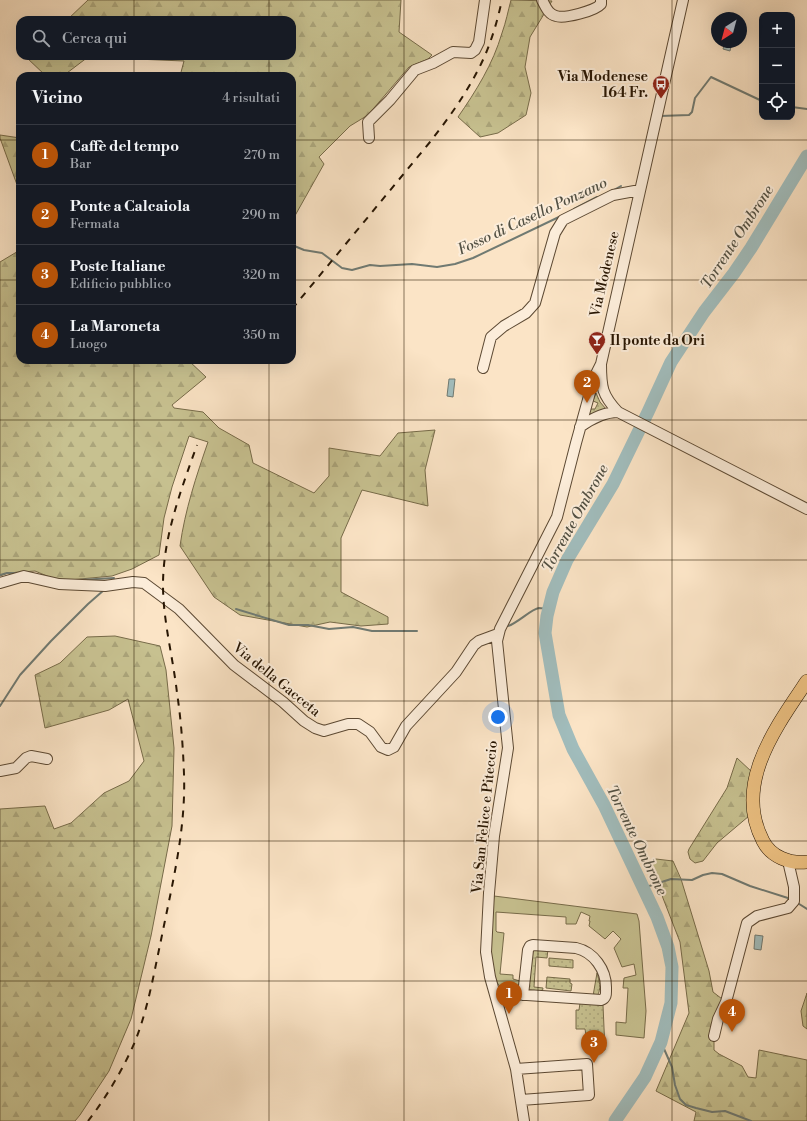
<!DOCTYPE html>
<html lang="it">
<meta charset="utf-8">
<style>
body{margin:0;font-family:"Libre Bodoni",serif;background:#20242c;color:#f1f3f6}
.controls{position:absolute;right:12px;top:12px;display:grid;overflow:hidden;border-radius:8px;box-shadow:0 4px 16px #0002}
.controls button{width:36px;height:36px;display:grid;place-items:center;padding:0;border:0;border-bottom:1px solid #363941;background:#171b24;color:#f1f3f6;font:20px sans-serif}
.compass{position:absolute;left:711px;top:12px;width:36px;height:36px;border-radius:50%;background:#171b24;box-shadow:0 4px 16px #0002;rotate:216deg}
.you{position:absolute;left:498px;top:717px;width:14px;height:14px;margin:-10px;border:3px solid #fff;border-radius:50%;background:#1a73e8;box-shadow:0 0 0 6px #1a73e833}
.badge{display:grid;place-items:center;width:26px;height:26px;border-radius:50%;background:#b45309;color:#fff;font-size:13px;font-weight:700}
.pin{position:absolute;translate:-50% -33px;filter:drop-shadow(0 1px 2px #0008)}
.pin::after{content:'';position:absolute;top:21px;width:14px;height:12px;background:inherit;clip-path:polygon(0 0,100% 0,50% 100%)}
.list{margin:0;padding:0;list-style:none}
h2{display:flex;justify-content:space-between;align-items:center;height:52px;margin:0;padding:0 16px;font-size:17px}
h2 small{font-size:13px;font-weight:400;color:#9ea1a6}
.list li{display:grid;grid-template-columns:26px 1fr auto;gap:12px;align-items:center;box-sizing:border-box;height:60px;padding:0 16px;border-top:1px solid #363941}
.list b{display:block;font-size:15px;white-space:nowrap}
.list p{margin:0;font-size:13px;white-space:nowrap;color:#9ea1a6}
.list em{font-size:13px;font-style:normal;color:#9ea1a6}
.icon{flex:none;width:22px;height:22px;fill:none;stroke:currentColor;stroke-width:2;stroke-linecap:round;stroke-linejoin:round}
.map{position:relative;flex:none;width:807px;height:1121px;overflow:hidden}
.search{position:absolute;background:#171b24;box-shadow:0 4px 16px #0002;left:16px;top:16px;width:280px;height:44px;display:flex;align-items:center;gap:10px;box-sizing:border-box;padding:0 14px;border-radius:12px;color:#9ea1a6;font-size:15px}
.panel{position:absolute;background:#171b24;box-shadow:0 4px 16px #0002;left:16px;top:72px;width:280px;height:292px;border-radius:12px}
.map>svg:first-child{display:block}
.grass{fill:url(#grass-dots);stroke:#776b49}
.forest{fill:url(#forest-firs);stroke:#776b49}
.park{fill:#c7c190;stroke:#776b49}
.water{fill:#a1bdbd;stroke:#707a72}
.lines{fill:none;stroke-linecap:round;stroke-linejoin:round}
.stream{stroke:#707a72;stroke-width:2}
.river{stroke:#a1bdbd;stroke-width:13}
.minor-casing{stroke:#5c4933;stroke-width:12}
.major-casing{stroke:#271502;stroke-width:14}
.minor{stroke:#fcedda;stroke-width:10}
.major{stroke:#eec283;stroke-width:13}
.rail{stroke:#271502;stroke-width:2;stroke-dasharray:7 7;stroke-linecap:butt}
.grid{fill:none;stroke:#271502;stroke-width:1;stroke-opacity:0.55}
.labels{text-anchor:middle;stroke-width:4;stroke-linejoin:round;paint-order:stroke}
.poi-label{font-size:14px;font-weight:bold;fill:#271502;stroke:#fcedda;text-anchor:end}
.street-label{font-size:14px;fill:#271502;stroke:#fcedda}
.water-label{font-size:15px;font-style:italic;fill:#525043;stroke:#fcedda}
</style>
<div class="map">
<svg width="807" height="1121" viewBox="0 0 807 1121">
<defs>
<pattern id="grass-dots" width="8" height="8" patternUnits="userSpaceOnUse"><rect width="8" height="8" fill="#c7c190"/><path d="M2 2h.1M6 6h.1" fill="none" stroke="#aba57b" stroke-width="1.8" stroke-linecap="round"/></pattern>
<pattern id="forest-firs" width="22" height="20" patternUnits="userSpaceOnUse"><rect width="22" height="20" fill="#c7c190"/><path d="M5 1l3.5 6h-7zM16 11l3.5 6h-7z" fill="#aba57b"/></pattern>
</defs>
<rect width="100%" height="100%" fill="#fbe4c6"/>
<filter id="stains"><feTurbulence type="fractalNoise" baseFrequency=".005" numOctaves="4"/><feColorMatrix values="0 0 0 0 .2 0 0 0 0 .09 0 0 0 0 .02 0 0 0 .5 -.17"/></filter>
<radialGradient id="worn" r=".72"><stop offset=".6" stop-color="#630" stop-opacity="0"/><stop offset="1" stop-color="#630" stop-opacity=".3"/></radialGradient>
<path class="grass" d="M 596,393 L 600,402 L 606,409 L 590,415 L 589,413 L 590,409 L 595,409 L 598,403 L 593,401 Z
M 532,949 L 548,949 L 547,958 L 536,957 L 534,987 L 543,988 L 542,993 L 530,992 L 527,989 Z
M 549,958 L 573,960 L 573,968 L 549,966 Z
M 597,973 C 599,980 602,989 597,996 L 593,996 Z
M 547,977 L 570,979 L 570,983 L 572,984 L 571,991 L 546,988 Z
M 580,1003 L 603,1005 L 605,1050 L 599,1050 L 598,1035 L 586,1035 L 585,1029 L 576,1029 L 576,1010 L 579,1010 Z"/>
<path class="forest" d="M 88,0 L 401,0 L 399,32 L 432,55 L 428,59 L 409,67 L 368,115 L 350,126 L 319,157 L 324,164 L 292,221 L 292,76 L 180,76 L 184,61 L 88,57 L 63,76 L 46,76 L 26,57 L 28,56 L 292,56 L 292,20 L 67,20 Z
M 511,0 L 552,1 L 530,37 L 525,67 L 531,93 L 526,115 L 498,133 L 480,137 L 458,117 C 476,91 493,64 502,33 C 506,22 508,11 511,0 Z
M 0,135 L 20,138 L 20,193 L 0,138 Z
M 20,250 L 20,360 L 188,360 L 206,377 L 172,405 L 174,408 L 203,412 L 219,428 L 249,445 L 253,463 L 314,493 L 329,476 L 329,448 L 380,456 L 398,433 L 435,430 L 425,470 L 428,506 L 362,490 L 341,538 L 341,592 L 388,617 L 388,624 L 361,626 L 330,622 L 307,627 L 240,615 L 214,597 L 180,546 C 185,510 196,477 208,442 L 189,436 L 172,487 L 164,518 L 159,555 L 132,569 L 112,576 L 59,581 L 35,571 L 8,573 L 0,576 L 0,262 Z
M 115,636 L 160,646 L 166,670 L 174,748 L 172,826 L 151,936 L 131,1019 L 109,1071 L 80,1115 L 75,1121 L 0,1121 L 0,809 L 45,806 L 54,829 L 71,823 L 104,793 L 129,781 L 144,761 L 128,699 L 109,710 L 45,728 L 35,675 L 60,663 L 87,637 Z
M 737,758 L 752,772 L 749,816 L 717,843 L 703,861 L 695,863 L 690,859 L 688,852 L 689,849 L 727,788 Z
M 656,859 L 673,861 L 681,879 L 709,971 L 713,992 L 726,1002 L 714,1036 L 714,1050 L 719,1054 L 742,1066 L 748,1077 L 756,1078 L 759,1050 L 807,1060 L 807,1121 L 694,1121 L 696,1112 L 656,1091 L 689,1013 L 680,942 L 649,862 Z
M 807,993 L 807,1029 L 803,1026 L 801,1011 Z"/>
<path class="park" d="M 494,896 L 637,914 L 639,921 L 646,1011 L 644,1038 L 616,1035 L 616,1022 L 626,1023 L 628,988 L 623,988 L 624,978 L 636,975 L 634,964 L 622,967 L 614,948 L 621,939 L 613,931 L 605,939 L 589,926 L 590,921 L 589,921 L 590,916 L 581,912 L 576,924 L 566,924 L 566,917 L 496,912 L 496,931 L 497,932 L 504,933 L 500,974 L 513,975 L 513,979 L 520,981 L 519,986 L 516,990 C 511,989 505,990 501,987 C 485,976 492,914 494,896 Z"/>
<path class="water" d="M 725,42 L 732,42 L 730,51 L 723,49 Z
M 449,379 L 455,379 L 453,397 L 447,396 Z
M 755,935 L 763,936 L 761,950 L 754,949 Z"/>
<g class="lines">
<path class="stream" d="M 792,107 L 807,109
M 660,116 L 689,115 L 692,112 L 695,98 L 711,77 L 762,101
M 612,191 L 621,186
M 574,209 L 597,197
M 292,245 L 304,250 L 322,253 L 342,268 L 352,270 L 370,265 L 380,266 L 412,264 L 437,267 L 455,264 L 473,258 L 561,216
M 0,575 L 7,573 L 18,573
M 79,580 L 114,578
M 236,609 L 289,625 L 308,625 L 329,629 L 353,627 L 372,631 L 417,631
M 508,626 C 518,623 531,609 539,608 C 542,608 546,609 549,609
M 0,706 L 20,675 L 51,641 L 88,604 L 104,590
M 643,888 L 671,879 L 692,880 L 703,875 L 712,873 L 722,874 L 750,886 L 791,899
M 796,902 L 807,909
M 661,1042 L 672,1067 L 675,1085 L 680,1099 L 686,1105 L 696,1108 L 712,1112 L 725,1111 L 751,1121"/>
<path class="river" d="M 615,1121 L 645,1077 L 661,1042 L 671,1003 L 672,967 L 668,947 L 657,917 L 604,805 L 573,749 L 559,715 L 545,633 L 547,616 L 553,592 L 567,560 L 613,484 L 648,412 L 671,362 L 704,312 L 734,273 L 751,248 L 807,156"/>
<g class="minor-casing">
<path id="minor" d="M 542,0 C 546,7 548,14 556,16 C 564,19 595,11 601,4 L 601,0
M 683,0 L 601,364 C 601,387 602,395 618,412 L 807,509
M 369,138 L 368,122 L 390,100 L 415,70 L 433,63 L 453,52 L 471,53 L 475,50 L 479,42 L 485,0
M 483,368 L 491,337 L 504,326 L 526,313 L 535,303 L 555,233 L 563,220 L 613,195 L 640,190
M 580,427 C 591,419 604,412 618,412
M 0,583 L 24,576 L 59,584 L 105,586 L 133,582 L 144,583 L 179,609 L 234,665 L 283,702 L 304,721 L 315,728 L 324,731 L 348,724 L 358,724 L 370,732 L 381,747 L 388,750 L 394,747 L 406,726 L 456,672 L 474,645 L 479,641 L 498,634
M 0,771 L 16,768 L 26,758 L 31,756 L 47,759
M 495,993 L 601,1000 C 607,998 606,993 606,987 C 606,970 594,952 576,948 L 533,945 L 530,946 L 528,950 L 523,995
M 714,1036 L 718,1019 L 726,1002 L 747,923 L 757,916 L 788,908 L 794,901 L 794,887 L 788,861
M 516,1069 L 587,1064 L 589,1095 L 521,1100
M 524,1121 L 516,1069 L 490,977 L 486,952 L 489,893 L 494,836 L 508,748 L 497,641 L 500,629 L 557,517 L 576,443 L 594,378 L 601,364"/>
</g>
<g class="major-casing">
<path id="major" d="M 807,681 C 776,727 733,784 763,841 C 771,857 790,864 807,862"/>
</g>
<use href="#minor" class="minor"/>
<use href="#major" class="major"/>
<path class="rail" d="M 292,309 L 430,142 C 451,115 472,86 486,53 C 493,36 498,18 502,0
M 88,1121 C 106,1098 125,1066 136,1039 C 148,1008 154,973 161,940 C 172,885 186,830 184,774 C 183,747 181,719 177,693 C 173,657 163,621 163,585 C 163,537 181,490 197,445"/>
</g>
<path class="grid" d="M 134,0 L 134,20M 269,0 L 269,20M 404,0 L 404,1121M 538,0 L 538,1121M 672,0 L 672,1121M 134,56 L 134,76M 269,56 L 269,76M 0,140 L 20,140M 292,140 L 807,140M 0,280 L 20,280M 292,280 L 807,280M 134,360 L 134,1121M 269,360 L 269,1121M 0,420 L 807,420M 0,560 L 807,560M 0,701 L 807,701M 0,841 L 807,841M 0,981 L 807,981"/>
<defs>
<g id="bus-pin" transform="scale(0.9)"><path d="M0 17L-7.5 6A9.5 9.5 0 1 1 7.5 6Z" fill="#8f2418" stroke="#fcedda"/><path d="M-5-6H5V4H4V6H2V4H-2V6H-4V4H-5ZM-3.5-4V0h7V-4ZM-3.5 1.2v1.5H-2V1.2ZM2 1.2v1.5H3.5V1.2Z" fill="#fff"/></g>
<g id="bar-pin" transform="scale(0.9)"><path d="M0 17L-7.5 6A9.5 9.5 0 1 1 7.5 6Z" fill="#8f2418" stroke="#fcedda"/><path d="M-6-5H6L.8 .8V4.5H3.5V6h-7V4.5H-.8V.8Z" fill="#fff"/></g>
</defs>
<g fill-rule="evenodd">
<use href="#bus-pin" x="661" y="84"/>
<use href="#bar-pin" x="597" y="340"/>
</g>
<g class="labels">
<g class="poi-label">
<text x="648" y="81">Via Modenese<tspan x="648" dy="16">164 Fr.</tspan></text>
<text x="610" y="345" text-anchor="start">Il ponte da Ori</text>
</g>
<g class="street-label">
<text transform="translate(604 274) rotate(-77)" y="5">Via Modenese</text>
<text transform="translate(277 679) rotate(39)" y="5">Via della Gacceta</text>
<text transform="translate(484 817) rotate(-84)" y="5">Via San Felice e Piteccio</text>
</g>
<g class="water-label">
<text transform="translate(532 216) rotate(-25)" y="5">Fosso di Casello Ponzano</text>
<text transform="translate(737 237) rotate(-57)" y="5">Torrente Ombrone</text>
<text transform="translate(575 518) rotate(-61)" y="5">Torrente Ombrone</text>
<text transform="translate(637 840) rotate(64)" y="5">Torrente Ombrone</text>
</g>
</g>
<rect width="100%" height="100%" filter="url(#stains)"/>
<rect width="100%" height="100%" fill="url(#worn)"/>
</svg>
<div class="controls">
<button>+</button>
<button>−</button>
<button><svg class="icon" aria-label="locate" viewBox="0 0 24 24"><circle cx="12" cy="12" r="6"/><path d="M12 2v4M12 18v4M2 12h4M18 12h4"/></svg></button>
</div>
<svg class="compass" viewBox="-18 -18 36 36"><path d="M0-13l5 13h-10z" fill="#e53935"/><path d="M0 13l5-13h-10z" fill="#9ea1a6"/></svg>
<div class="you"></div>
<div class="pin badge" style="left:509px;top:1014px">1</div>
<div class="pin badge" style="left:587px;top:403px">2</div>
<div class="pin badge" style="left:594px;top:1063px">3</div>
<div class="pin badge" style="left:732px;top:1032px">4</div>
<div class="search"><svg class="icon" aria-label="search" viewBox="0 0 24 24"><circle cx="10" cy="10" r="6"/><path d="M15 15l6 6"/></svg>Cerca qui</div>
<section class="panel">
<h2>Vicino<small>4 risultati</small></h2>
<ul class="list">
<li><span class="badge">1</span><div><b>Caffè del tempo</b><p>Bar</p></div><em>270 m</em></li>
<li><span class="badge">2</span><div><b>Ponte a Calcaiola</b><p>Fermata</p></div><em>290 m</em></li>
<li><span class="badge">3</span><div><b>Poste Italiane</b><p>Edificio pubblico</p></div><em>320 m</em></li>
<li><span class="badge">4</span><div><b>La Maroneta</b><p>Luogo</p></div><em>350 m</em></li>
</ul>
</section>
</div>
